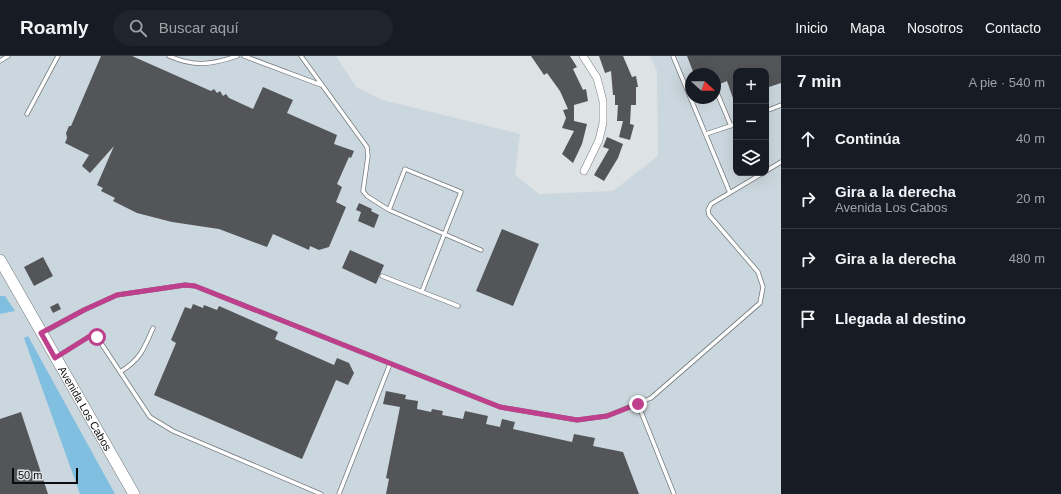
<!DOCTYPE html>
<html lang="es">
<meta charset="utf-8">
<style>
body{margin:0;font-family:Helvetica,sans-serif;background:#20242c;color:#f1f3f6}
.controls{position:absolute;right:12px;top:12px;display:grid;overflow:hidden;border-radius:8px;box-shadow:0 4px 16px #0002}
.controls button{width:36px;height:36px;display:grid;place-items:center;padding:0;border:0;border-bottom:1px solid #363941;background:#171b24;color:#f1f3f6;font:20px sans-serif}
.compass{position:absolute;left:685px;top:12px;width:36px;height:36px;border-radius:50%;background:#171b24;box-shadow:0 4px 16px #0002;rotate:111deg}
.scale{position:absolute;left:12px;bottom:10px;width:66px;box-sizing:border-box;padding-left:4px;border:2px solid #0b0c0d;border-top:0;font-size:11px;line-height:14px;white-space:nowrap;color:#0b0c0d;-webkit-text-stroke:3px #dde2e4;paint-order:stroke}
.stop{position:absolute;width:12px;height:12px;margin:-9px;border:3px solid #be408c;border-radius:50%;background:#fff}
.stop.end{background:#be408c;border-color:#fff;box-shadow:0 1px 4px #0008}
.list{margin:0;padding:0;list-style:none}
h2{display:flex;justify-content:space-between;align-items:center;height:52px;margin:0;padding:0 16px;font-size:17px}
h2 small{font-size:13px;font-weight:400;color:#9ea1a6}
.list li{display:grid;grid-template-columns:26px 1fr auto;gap:12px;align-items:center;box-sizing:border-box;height:60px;padding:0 16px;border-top:1px solid #363941}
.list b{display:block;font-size:15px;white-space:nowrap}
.list p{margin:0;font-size:13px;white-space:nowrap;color:#9ea1a6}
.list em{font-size:13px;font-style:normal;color:#9ea1a6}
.icon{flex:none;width:22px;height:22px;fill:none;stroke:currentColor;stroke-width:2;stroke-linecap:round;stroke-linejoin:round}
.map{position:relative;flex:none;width:781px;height:438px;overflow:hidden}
header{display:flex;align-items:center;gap:24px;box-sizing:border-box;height:56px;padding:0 20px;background:#171b24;border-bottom:1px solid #363941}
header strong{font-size:19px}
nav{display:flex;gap:22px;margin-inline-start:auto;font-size:14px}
.search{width:280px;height:36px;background:#20242c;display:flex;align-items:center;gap:10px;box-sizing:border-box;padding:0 14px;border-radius:22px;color:#9ea1a6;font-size:15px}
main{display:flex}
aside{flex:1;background:#171b24}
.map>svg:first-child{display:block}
.built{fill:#cbd7de;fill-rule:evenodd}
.green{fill:#81bfe1}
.building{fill:#535559}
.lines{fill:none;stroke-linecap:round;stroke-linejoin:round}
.lane-casing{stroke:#767a7d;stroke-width:5}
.street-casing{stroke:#767a7d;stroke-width:8}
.primary-casing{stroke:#767a7d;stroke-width:12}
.lane{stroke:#fff;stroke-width:3.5}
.street{stroke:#fff;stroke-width:7}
.primary{stroke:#fff;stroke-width:11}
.route{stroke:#be408c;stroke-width:5}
.labels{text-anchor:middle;stroke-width:4;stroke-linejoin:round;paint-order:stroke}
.street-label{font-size:11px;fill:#0b0c0d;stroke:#dde2e4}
</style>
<header>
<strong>Roamly</strong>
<div class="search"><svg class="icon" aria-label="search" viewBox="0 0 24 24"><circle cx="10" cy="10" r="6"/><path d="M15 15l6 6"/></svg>Buscar aquí</div>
<nav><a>Inicio</a><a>Mapa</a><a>Nosotros</a><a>Contacto</a></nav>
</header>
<main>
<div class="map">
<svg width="781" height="438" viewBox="0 0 781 438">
<rect width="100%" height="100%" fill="#dde2e4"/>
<path class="built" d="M 0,0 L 336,0 L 356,31 L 383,44 L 520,78 L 515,119 L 539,138 L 613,135 L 658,100 L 657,15 L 650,0 L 781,0 L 781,438 L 0,438 ZM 736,15 L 766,15 L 766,117 L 736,117 ZM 691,18 L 715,18 L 715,42 L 691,42 Z"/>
<path class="green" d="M 0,240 L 5,240 L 15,255 L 0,258 Z
M 28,280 L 115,438 L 80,438 L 24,282 Z"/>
<path class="building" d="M 101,0 L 132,0 L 211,35 L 214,33 L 217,37 L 220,35 L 223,40 L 226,38 L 229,42 L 253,53 L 263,31 L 293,44 L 287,57 L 337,79 L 334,88 L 354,95 L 351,102 L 349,101 L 337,128 L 342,131 L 336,146 L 346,151 L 329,191 L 319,194 L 310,190 L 309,194 L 273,178 L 267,191 L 219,173 L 172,166 L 137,157 L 113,145 L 115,142 L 101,135 L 103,132 L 97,129 L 114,90 L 90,117 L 82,110 L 89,99 L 65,87 L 67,82 L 66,77 L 69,70 L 71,70 Z
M 531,0 L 570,0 L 577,11 L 573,13 L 583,34 L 586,33 L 588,45 L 574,49 L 574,65 L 587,68 L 582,88 L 573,107 L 562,98 L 574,75 L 562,72 L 566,62 L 563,54 L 568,53 L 560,35 L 547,17 L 544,19 Z
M 599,0 L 623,0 L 632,21 L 636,20 L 638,31 L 636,31 L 636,49 L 631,49 L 630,68 L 634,69 L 630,84 L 619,81 L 623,65 L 617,65 L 618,49 L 615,49 L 615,39 L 613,39 L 611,15 L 605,17 Z
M 687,0 L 781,0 L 781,27 L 766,32 L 766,15 L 736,15 L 735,48 L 727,25 L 715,30 L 715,18 L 694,18 Z
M 607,81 L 623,88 L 618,102 L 604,125 L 594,119 L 609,93 L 603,91 Z
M 359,147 L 372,153 L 371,155 L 379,159 L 374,172 L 358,165 L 361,156 L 356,154 Z
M 502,173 L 539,188 L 513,250 L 476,235 Z
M 350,194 L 384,209 L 376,228 L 342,212 Z
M 43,201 L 53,220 L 34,230 L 24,211 Z
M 58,247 L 61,253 L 53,257 L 50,251 Z
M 193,248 L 203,252 L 204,249 L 217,254 L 219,250 L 278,276 L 275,283 L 334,309 L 337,302 L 349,307 L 354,317 L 348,329 L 336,324 L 302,403 L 154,339 L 176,287 L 171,284 L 185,251 L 191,253 Z
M 386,335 L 406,339 L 405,343 L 418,345 L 417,353 L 431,356 L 432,353 L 443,355 L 442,359 L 463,363 L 465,355 L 488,360 L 486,368 L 500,371 L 502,363 L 515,366 L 513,373 L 572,386 L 574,378 L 595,382 L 593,390 L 623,396 L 639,438 L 386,438 L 389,423 L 386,422 L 400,351 L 383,348 Z
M 21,356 L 48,438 L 0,438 L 0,363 Z"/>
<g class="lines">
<g class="lane-casing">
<path id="lane" d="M 169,0 C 194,11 211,9 237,0
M 244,0 L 321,29
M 301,0 L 367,91 L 368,100 L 363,135 L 367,140 L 389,154 L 405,113 L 461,136 L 422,235
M 673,0 L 730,137
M 0,5 L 8,0
M 718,39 L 731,70
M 766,55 L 781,49
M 27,58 L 58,0
M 706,78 L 736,68
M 766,115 L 781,106
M 389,154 L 481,194
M 382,220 L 458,250
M 44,276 L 84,254 L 117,239 L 185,229 L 195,230 L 500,351 L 577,364 L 607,360 L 651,342 L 760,247 L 763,231 L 758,216 L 709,159 L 708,154 L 711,148 L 763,117
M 58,300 L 90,280 L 97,281 L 150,361 L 173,375 L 321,438
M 120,316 C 140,304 144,293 153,272
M 638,348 L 674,438
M 339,438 L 390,308"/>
</g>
<g class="street-casing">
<path id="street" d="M 583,0 L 597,22 L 603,45 L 603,67 L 599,84 L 584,115"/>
</g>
<g class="primary-casing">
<g id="primary">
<path id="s1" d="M 0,204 L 134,438"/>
</g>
</g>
<use href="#lane" class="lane"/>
<use href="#street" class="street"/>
<use href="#primary" class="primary"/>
</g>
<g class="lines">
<path class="route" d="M 97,281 L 90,280 L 55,302 L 41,277 L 84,254 L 117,239 L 185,229 L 195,230 L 500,351 L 577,364 L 607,360 L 638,348"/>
</g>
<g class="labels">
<g class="street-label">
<text dy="4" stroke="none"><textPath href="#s1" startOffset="171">Avenida Los Cabos</textPath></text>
</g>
</g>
</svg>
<div class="controls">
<button>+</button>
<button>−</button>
<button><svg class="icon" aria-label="layers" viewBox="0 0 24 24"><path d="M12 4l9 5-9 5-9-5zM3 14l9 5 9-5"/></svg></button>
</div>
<svg class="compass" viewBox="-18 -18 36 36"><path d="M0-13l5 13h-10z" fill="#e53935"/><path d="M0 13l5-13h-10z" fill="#9ea1a6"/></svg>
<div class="scale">50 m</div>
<div class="stop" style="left:97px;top:281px"></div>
<div class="stop end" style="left:638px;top:348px"></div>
</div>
<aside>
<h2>7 min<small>A pie · 540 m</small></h2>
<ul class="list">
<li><svg class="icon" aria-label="ahead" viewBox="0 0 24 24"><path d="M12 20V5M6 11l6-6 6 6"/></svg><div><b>Continúa</b></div><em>40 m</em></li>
<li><svg class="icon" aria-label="right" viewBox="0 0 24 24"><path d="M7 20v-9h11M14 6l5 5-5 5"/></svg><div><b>Gira a la derecha</b><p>Avenida Los Cabos</p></div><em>20 m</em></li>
<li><svg class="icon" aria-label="right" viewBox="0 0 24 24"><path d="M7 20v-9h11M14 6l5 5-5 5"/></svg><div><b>Gira a la derecha</b></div><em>480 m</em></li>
<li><svg class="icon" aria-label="arrive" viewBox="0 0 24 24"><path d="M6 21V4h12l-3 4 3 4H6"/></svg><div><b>Llegada al destino</b></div></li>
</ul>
</aside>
</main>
